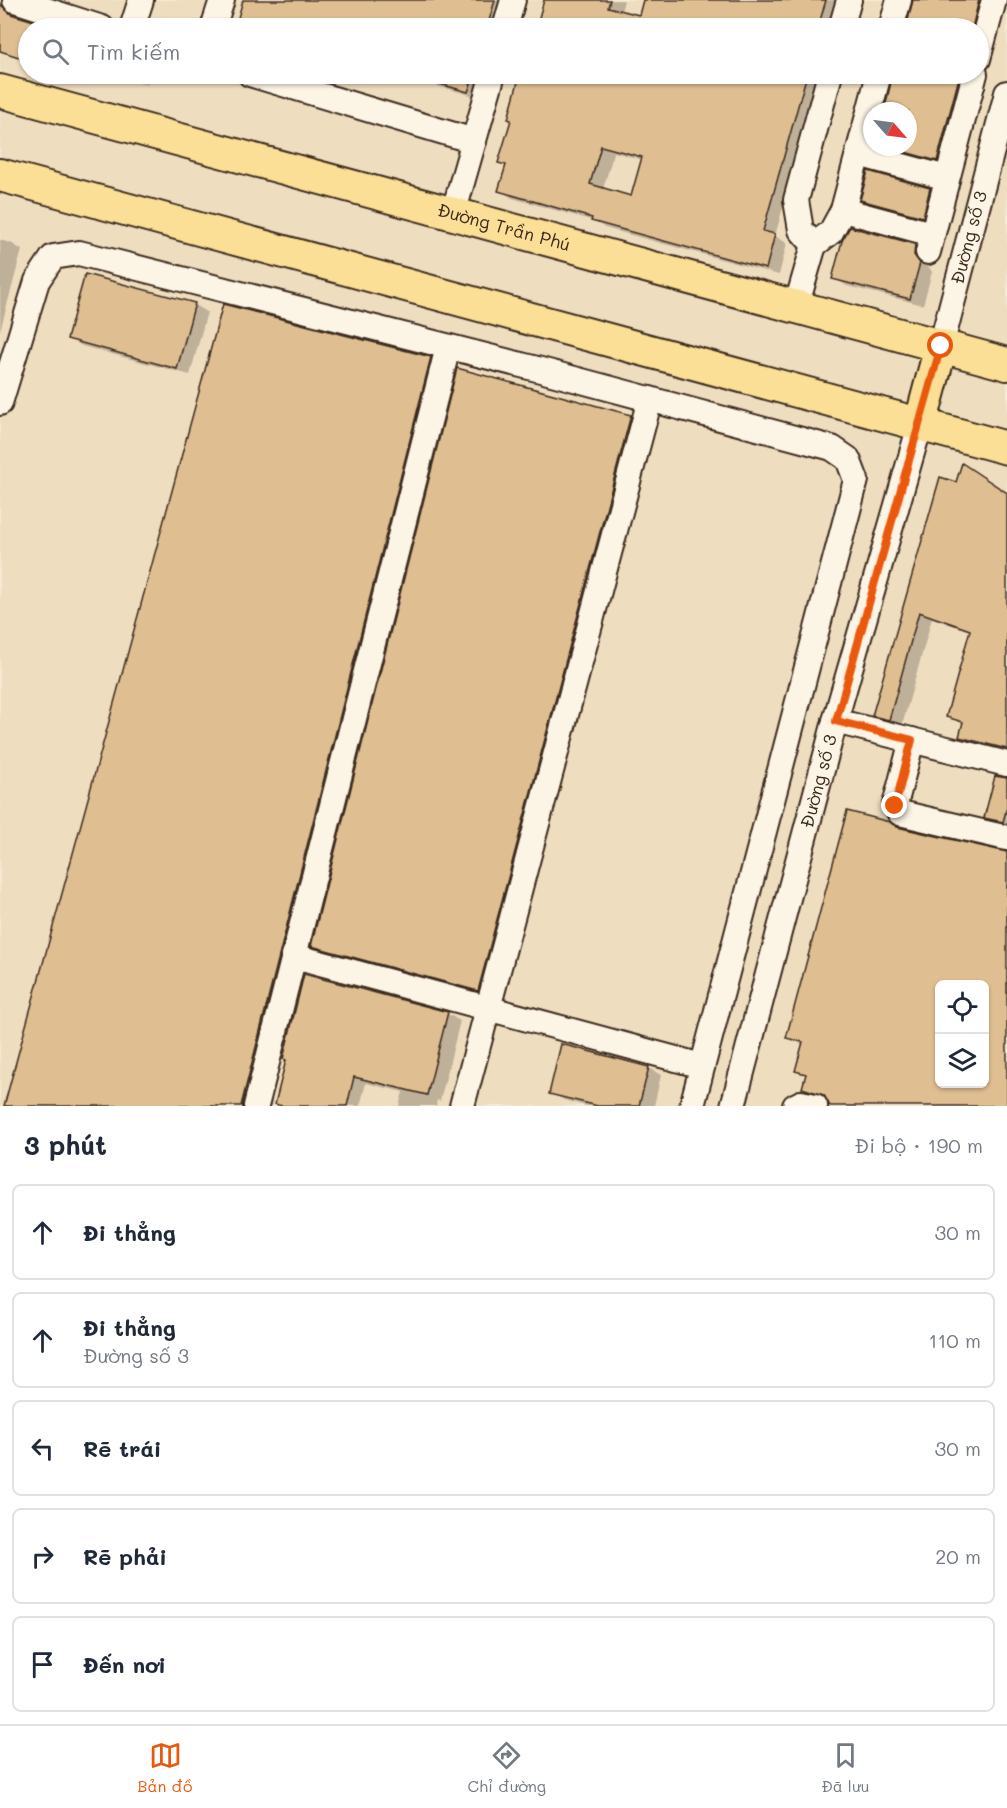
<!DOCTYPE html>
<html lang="vi">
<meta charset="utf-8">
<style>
body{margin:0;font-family:Mali,sans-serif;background:#f2f2f3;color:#1f2937}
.controls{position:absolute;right:18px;bottom:18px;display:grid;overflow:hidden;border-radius:9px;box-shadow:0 2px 4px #0004}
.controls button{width:54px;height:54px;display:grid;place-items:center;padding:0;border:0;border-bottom:2px solid #e0e1e3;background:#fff;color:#1f2937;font:30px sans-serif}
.compass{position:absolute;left:863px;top:102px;width:54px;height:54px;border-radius:50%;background:#fff;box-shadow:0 2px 4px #0004;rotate:118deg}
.stop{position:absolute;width:18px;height:18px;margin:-14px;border:4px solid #ea580c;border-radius:50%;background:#fff}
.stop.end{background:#ea580c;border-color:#fff;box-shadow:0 2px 6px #0008}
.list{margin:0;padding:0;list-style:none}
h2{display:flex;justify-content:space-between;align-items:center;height:78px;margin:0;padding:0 24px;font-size:26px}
h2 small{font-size:20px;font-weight:400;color:#747a83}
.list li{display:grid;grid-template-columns:39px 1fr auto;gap:18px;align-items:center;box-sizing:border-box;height:96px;margin:0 12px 12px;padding:0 12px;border:2px solid #e0e1e3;border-radius:9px}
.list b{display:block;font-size:22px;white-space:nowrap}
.list p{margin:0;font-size:20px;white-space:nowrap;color:#747a83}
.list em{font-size:20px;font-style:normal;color:#747a83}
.icon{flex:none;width:33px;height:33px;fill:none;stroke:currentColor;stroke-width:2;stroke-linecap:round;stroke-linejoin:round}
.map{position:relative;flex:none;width:1007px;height:1106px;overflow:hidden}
.search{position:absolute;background:#fff;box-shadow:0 2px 4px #0004;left:18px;right:18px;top:18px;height:66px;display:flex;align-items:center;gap:15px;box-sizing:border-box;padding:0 21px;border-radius:33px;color:#747a83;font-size:22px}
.sheet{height:618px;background:#fff}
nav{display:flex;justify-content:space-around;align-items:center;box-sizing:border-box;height:84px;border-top:2px solid #e0e1e3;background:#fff;font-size:16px;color:#747a83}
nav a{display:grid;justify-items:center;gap:3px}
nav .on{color:#ea580c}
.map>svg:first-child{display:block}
.built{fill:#efddc0;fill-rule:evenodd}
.shadow{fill:#0003;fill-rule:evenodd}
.building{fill:#dfbe92;stroke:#3b2a1e;stroke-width:1.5;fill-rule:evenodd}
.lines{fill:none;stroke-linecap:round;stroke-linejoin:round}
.minor-casing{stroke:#3b2a1e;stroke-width:28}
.major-casing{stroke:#3b2a1e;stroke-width:36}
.minor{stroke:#fcf5e5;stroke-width:24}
.major{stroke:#fbdf96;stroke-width:32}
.route{stroke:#ea580c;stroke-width:8}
.labels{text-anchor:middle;stroke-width:6;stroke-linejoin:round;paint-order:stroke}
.street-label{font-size:18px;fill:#3b2a1e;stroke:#fcf5e5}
</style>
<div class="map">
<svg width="1007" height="1106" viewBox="0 0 1007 1106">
<rect width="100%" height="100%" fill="#f6ead4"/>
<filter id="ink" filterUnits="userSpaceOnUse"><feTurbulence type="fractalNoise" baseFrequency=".0167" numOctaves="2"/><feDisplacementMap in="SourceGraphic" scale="12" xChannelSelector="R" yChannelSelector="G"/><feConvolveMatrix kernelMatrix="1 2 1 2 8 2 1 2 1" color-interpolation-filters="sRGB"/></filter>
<g filter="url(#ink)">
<path class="built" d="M 0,0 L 1007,0 L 1007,1106 L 0,1106 ZM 28,28 L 978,28 L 978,74 L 28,74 ZM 872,111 L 908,111 L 908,147 L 872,147 ZM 940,984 L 984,984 L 984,1084 L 940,1084 Z"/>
<path class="shadow" d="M 245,0 L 510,0 L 502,28 L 245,28 L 238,25 Z
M 546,0 L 624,0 L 621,12 L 640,17 L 645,0 L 840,0 L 832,28 L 534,28 L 535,25 L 539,26 Z
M 914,0 L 995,0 L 978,28 L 907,28 Z
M 0,5 L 11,12 L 14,16 L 52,28 L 28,28 L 28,61 L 10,55 L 0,50 Z
M 73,74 L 88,74 L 86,78 Z
M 109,74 L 150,74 L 147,84 Z
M 395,74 L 489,74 L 481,98 Z
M 522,74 L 606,74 L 605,76 L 623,81 L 625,74 L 820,74 L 775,236 L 787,243 L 779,275 L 605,228 L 594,221 L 512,198 L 500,190 L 507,166 L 500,162 L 512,120 L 510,118 ZM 614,152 L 643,160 L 632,197 L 603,189 Z
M 894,74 L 976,74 L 950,167 L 890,151 L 884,147 L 908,147 L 908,111 L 885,111 Z
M 930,190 L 939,195 L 932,221 L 872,205 L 862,199 Z
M 0,240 L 11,243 L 22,250 L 0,331 Z
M 915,246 L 928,253 L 927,264 L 932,272 L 923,305 L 847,286 L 834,278 Z
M 194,304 L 207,312 L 190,375 L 82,346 L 69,338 Z
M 430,359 L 443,366 L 255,1106 L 6,1106 Z
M 630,416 L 643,424 L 491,997 L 326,953 L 313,945 Z
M 941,479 L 1007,494 L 1007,752 L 973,744 L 960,737 L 964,724 L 948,716 L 972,632 L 932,618 L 902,726 L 887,722 L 874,715 Z
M 1007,779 L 1007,824 L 992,821 L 986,817 Z
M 898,829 L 1007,853 L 1007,1106 L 828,1098 L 816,1095 L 804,1087 L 807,1076 L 797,1070 L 803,1045 L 787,1037 ZM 940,984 L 984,984 L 984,1084 L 940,1084 Z
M 305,975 L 448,1014 L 460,1021 L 440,1101 L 437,1100 L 436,1106 L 399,1106 L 403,1092 L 366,1083 L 360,1106 L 281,1106 L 276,1103 Z
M 649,1068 L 661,1075 L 654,1106 L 586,1106 L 564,1100 L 551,1093 Z"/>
<path class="building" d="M 243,0 L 495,0 L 487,28 L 247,28 L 236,25 Z
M 544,0 L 610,0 L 608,7 L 639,15 L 643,0 L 826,0 L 818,28 L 536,28 Z
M 913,0 L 979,0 L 972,28 L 906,28 Z
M 0,4 L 11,14 L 57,28 L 28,28 L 28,60 L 0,51 Z
M 419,74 L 474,74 L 468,92 L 419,78 Z
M 520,74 L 600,74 L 622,79 L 624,74 L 807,74 L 763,231 L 775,234 L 766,269 L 591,221 L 592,218 L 498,191 L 506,165 L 498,163 L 511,120 L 508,119 ZM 601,146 L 642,157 L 631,196 L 590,184 Z
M 893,74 L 960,74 L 937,161 L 887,147 L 908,147 L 908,111 L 884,111 Z
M 868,171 L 930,188 L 923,217 L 860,200 Z
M 850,227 L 915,244 L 914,255 L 920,263 L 910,299 L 832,279 L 842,241 Z
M 85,274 L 195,303 L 177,369 L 67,339 Z
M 223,304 L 431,357 L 241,1106 L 4,1106 Z
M 457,368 L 631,415 L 478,991 L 311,946 Z
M 962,463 L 1007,493 L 1007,749 L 959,737 L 963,722 L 946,717 L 970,630 L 919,612 L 889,720 L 872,716 L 940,477 L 956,482 Z
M 995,776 L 1007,778 L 1007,807 L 1003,822 L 984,818 Z
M 847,811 L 890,822 L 897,827 L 1007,852 L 1007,1106 L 830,1106 L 824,1095 L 802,1088 L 806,1074 L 795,1071 L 803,1042 L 786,1038 ZM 939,984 L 984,984 L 984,1083 L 939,1083 Z
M 304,974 L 448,1012 L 427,1095 L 354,1077 L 347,1106 L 282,1106 L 275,1104 L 286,1060 L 283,1059 Z
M 561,1044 L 649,1067 L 639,1106 L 598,1106 L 549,1094 Z"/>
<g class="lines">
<g class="minor-casing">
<g id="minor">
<path d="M 15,0 L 102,28"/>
<path d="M 132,28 L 141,0"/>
<path d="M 213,28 L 222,0"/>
<path d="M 505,28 L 513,0"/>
<path d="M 841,28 L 849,0"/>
<path d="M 891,28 L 899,0"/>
<path d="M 978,59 L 994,0"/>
<path d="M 250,74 L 474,141"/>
<path d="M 858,154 L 947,178"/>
<path d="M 843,210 L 932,234"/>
<path d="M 453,214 L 493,74"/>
<path d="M 814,245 L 831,232 L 843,210 L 879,74"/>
<path d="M 928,252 L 975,74"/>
<path d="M 796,307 L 814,245 L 801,230 L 796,200 L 830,74"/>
<path id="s1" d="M 941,346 L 1007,93"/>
<path d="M 0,403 L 37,281 L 53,257 L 79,253 L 537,369 L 832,448 L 848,459 L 856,480 L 692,1106"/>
<path d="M 835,721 L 1007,764"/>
<path d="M 912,740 L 895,805 L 900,813 L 1007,838"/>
<path d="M 294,956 L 702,1066"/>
<path d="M 256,1106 L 448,347"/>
<path d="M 462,1106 L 650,399"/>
<path id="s2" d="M 733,1106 L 835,721 L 920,425"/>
<path d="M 795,1106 L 801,1103 L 815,1106"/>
</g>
</g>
<g class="major-casing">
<g id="major">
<path id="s3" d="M 0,91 L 1007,364"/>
<path d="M 0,175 L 1007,448"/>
<path d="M 920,425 L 941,346"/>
</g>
</g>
<use href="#minor" class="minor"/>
<use href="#major" class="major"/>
</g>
</g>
<g class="lines" filter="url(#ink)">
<path class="route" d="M 895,806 L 912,740 L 836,721 L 941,346"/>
</g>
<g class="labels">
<g class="street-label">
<text dy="6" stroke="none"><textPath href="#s3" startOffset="522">Đường Trần Phú</textPath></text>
<text dy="6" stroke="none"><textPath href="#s1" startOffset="112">Đường số 3</textPath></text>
<text dy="6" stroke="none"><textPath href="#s2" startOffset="336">Đường số 3</textPath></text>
</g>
</g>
</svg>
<div class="controls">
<button><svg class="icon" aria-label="locate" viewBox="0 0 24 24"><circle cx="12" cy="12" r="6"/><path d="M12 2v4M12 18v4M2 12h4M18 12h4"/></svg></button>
<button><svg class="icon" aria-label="layers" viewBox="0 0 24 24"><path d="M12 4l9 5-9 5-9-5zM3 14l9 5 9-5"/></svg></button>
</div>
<svg class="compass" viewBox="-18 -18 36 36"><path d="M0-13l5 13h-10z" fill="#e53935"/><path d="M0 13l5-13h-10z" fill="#747a83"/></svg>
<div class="stop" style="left:941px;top:346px"></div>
<div class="stop end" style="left:895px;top:806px"></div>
<div class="search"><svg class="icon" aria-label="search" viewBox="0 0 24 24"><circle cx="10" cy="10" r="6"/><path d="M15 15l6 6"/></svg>Tìm kiếm</div>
</div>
<section class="sheet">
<h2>3 phút<small>Đi bộ · 190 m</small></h2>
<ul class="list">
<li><svg class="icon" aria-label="ahead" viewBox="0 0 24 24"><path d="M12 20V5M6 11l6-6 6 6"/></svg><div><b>Đi thẳng</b></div><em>30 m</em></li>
<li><svg class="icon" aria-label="ahead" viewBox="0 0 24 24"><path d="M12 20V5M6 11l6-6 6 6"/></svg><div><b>Đi thẳng</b><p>Đường số 3</p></div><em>110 m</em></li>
<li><svg class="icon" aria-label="left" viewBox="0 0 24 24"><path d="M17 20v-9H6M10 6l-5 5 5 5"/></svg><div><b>Rẽ trái</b></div><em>30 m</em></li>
<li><svg class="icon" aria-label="right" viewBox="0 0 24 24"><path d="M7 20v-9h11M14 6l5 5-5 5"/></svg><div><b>Rẽ phải</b></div><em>20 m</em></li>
<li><svg class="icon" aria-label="arrive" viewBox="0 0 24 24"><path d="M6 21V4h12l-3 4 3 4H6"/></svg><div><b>Đến nơi</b></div></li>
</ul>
</section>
<nav>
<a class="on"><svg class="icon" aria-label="map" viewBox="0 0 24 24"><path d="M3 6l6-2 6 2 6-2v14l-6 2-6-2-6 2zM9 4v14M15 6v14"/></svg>Bản đồ</a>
<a><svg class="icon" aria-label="directions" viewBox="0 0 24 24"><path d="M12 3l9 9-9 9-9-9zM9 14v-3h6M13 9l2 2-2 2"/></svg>Chỉ đường</a>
<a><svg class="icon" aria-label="saved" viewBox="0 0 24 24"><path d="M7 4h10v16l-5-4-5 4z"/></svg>Đã lưu</a>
</nav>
